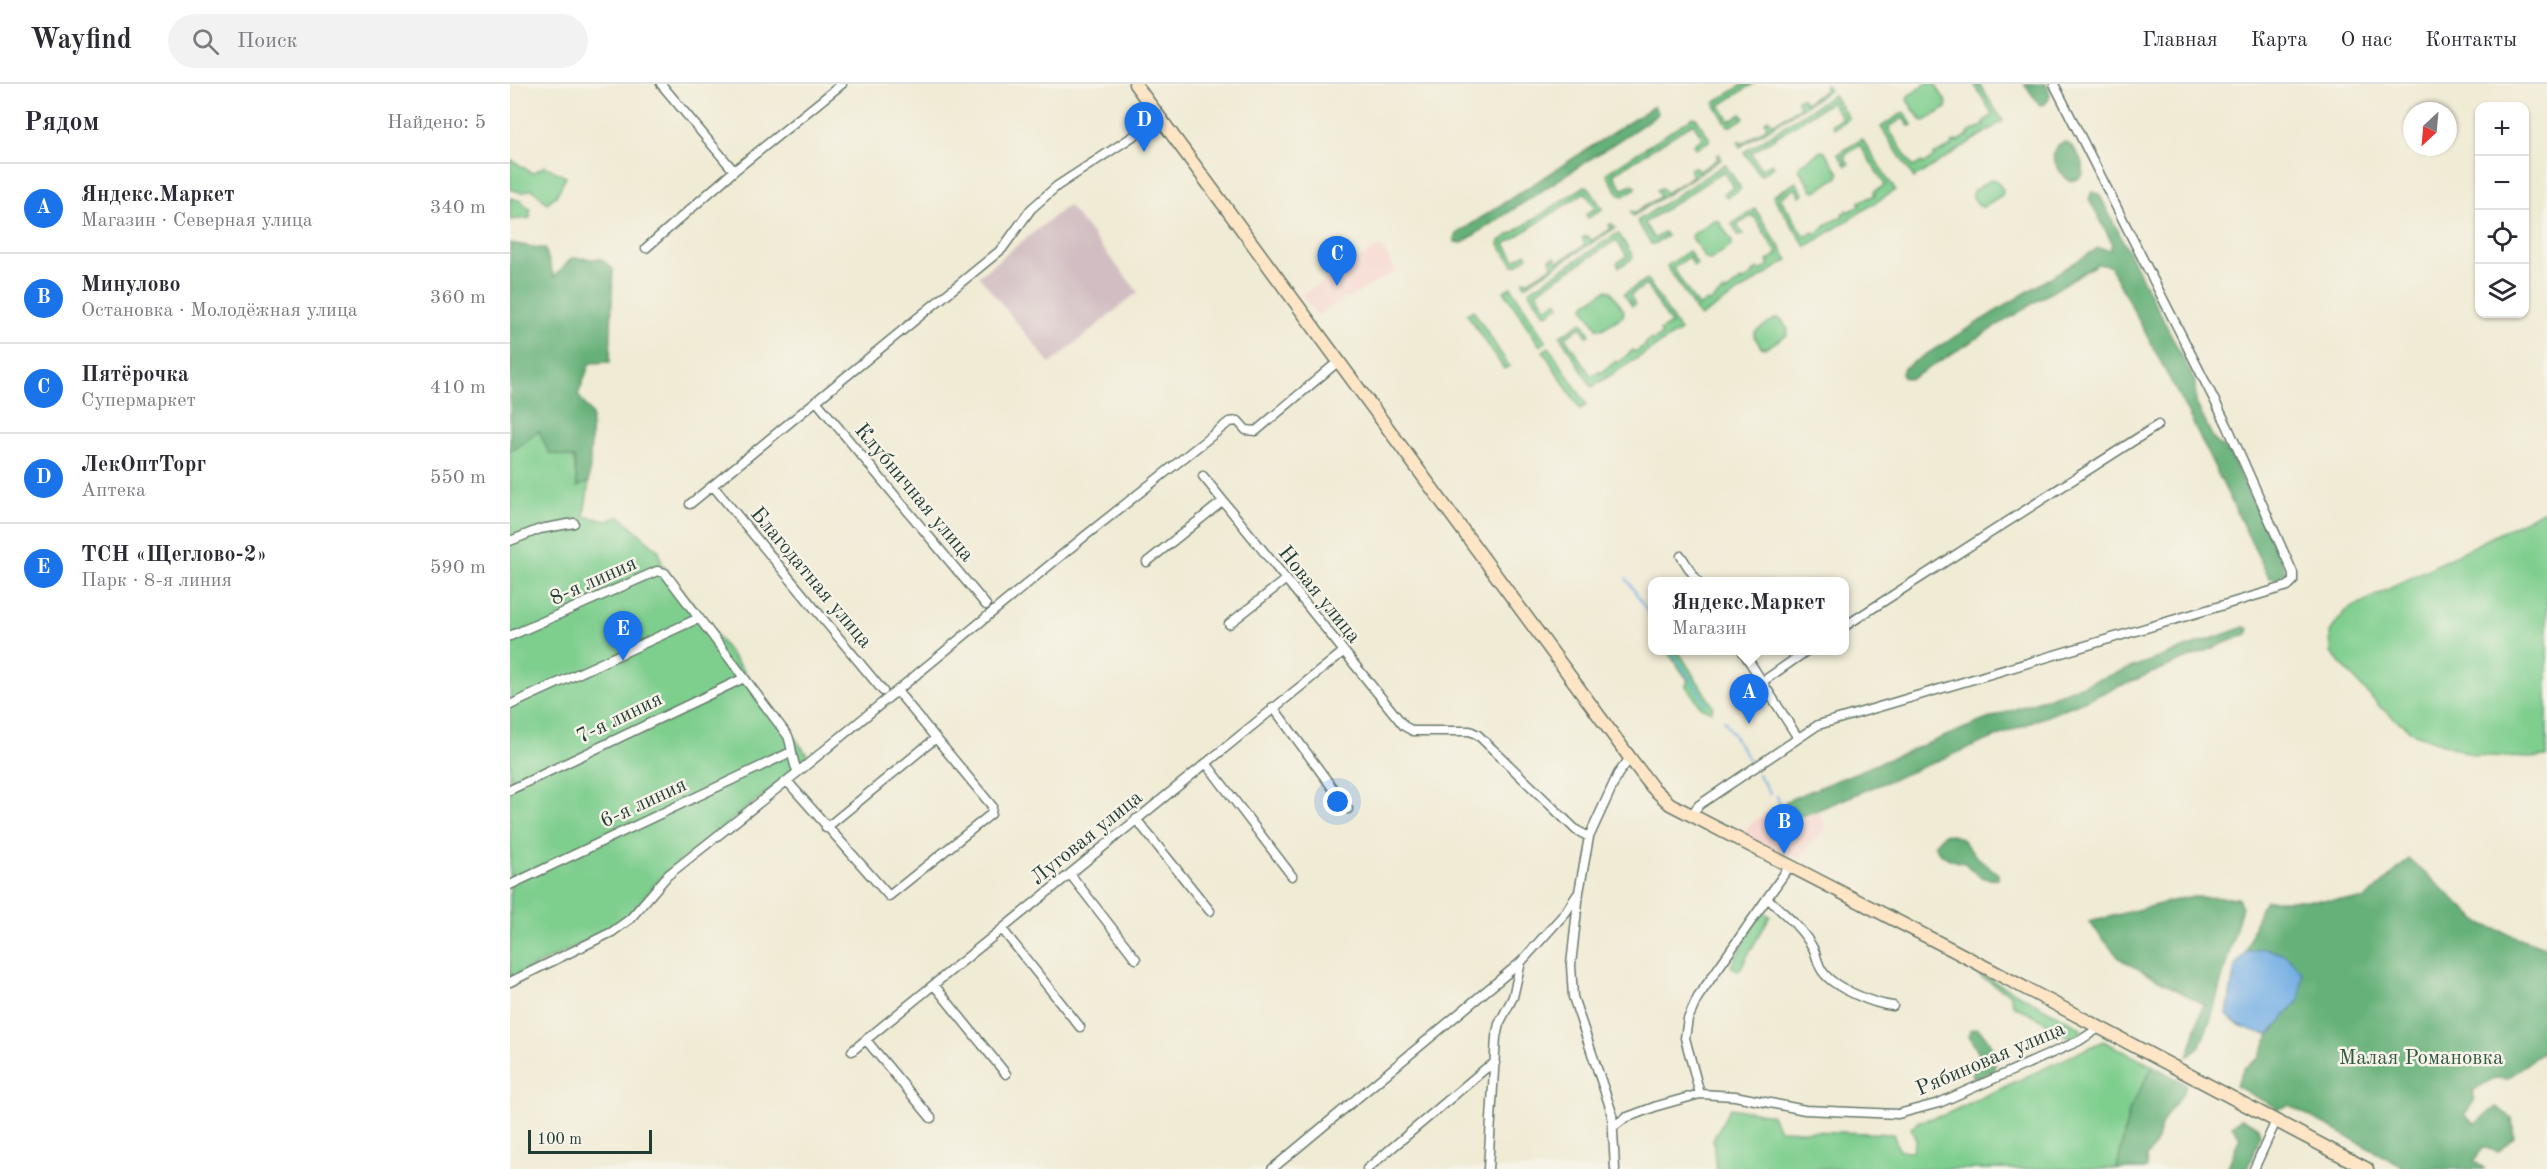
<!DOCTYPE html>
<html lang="ru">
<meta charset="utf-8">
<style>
body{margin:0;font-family:"Old Standard TT",serif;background:#f2f2f3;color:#2b2b33}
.controls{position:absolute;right:18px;top:18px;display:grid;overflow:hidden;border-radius:12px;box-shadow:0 2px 4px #0004}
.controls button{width:54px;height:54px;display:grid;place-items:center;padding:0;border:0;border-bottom:2px solid #e1e1e2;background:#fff;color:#2b2b33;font:30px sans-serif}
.compass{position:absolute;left:1893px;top:18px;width:54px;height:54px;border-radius:50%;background:#fff;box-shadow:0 2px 4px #0004;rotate:206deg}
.scale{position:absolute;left:18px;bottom:15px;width:124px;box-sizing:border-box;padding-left:6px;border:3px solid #1f3d34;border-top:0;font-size:16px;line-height:21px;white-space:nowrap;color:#1f3d34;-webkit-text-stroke:4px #f7f3e8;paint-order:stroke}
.you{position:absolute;left:828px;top:718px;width:21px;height:21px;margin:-15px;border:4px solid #fff;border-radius:50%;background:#1a73e8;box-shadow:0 0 0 9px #1a73e833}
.badge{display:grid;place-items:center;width:39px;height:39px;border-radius:50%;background:#1a73e8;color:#fff;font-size:20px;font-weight:700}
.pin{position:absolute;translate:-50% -50px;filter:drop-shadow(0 2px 3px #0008)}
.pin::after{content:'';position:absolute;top:32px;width:21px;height:18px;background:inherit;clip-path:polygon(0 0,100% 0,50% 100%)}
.popup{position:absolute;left:1138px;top:493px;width:201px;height:78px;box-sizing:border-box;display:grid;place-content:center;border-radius:12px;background:#fff;filter:drop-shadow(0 2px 4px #0005);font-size:20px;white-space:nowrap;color:#7c7c81}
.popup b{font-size:22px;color:#2b2b33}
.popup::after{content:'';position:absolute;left:50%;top:100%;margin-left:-12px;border:12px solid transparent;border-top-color:#fff}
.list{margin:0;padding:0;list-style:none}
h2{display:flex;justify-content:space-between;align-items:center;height:78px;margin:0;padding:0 24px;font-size:26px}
h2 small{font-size:20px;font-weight:400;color:#7c7c81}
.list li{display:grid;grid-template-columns:39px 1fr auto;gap:18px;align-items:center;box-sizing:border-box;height:90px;padding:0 24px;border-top:2px solid #e1e1e2}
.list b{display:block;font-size:22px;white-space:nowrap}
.list p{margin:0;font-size:20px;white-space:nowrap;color:#7c7c81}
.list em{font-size:20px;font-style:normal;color:#7c7c81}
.icon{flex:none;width:33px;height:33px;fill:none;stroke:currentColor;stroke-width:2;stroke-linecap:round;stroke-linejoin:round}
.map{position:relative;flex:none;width:2037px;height:1085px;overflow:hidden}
header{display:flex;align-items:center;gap:36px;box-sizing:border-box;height:84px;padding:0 30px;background:#fff;border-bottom:2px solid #e1e1e2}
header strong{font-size:28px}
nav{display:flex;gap:33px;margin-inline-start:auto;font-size:21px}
.search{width:420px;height:54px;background:#f2f2f3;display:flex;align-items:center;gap:15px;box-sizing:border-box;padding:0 21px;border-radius:33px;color:#7c7c81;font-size:22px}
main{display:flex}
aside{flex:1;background:#fff}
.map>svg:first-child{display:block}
.built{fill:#f7d0ca}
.industrial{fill:#d2bec2}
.green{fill:#7ece8e;stroke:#4e8661;stroke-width:1.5}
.forest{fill:#66b179;stroke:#427756;stroke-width:1.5}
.water{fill:#74afe5;stroke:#4a768c;stroke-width:1.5}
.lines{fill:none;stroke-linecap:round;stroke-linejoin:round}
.stream{stroke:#74afe5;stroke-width:2}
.minor-casing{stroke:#687a6c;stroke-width:11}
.secondary-casing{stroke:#687a6c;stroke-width:15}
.minor{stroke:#fff;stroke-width:8}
.secondary{stroke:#fde5c5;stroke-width:12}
.labels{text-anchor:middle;stroke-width:5;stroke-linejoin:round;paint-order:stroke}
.street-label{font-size:21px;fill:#1f3d34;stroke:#f7f3e8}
.park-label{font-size:21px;fill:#325a46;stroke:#f7f3e8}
</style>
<header>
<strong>Wayfind</strong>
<div class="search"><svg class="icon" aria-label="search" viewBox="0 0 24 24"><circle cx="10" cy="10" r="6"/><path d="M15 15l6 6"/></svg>Поиск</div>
<nav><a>Главная</a><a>Карта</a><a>О нас</a><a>Контакты</a></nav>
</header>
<main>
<aside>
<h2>Рядом<small>Найдено: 5</small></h2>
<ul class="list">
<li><span class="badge">A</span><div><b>Яндекс.Маркет</b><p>Магазин · Северная улица</p></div><em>340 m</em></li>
<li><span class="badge">B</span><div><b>Минулово</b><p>Остановка · Молодёжная улица</p></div><em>360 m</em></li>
<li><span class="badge">C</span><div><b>Пятёрочка</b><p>Супермаркет</p></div><em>410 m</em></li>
<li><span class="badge">D</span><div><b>ЛекОптТорг</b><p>Аптека</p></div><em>550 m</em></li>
<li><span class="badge">E</span><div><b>ТСН «Щеглово-2»</b><p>Парк · 8-я линия</p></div><em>590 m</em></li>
</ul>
</aside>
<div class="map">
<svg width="2037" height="1085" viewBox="0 0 2037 1085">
<rect width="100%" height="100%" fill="#f7f3e8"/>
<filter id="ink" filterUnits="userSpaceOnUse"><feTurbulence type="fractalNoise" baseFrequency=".0167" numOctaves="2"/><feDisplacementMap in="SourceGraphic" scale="12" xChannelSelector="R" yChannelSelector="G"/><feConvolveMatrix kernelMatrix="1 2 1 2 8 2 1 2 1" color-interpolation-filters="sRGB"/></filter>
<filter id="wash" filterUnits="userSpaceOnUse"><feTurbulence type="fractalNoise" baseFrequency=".008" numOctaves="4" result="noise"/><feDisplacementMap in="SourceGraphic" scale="24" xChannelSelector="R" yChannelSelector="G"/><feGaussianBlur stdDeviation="1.35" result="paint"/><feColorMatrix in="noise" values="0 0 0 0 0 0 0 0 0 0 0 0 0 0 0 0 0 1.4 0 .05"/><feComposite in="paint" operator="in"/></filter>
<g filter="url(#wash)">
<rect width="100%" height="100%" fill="#f0ebd4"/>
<path class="built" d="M 871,161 L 886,188 L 807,231 L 792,211 Z
M 1272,718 L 1280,731 L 1292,736 L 1308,728 L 1316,744 L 1288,775 L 1265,764 L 1263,767 L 1233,752 L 1239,741 Z"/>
<path class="industrial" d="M 558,121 L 628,208 L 540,280 L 469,192 Z"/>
<path class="green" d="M 1234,0 L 1243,0 L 1210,21 L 1220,37 L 1231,30 L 1234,34 L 1221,42 L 1218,42 L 1205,21 L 1205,18 Z
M 1416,0 L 1425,0 L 1437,19 L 1436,24 L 1415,37 L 1411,36 L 1397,16 L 1398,12 Z
M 1464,0 L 1469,0 L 1493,37 L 1404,94 L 1371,43 L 1394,28 L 1402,41 L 1399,42 L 1393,34 L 1378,44 L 1403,83 L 1412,78 L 1414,80 L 1424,73 L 1423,71 L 1442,62 L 1441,60 L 1446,57 L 1447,58 L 1459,51 L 1458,49 L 1474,41 L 1473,38 L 1483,31 Z
M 1317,1 L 1320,6 L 1230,63 L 1228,59 L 1230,57 L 1232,60 L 1257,43 L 1255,37 L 1259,35 L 1263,40 L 1290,23 L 1287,16 L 1292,14 L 1296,19 L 1316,6 L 1314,3 Z
M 1323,11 L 1338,33 L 1337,36 L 1324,44 L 1322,40 L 1332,34 L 1321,18 L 1241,69 L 1251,85 L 1262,79 L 1264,83 L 1252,91 L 1249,90 L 1234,68 Z
M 1183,33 L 1186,34 L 1199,54 L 1199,57 L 1186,65 L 1183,61 L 1193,54 L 1183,39 L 1103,90 L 1113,106 L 1123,100 L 1126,104 L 1113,112 L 1110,111 L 1097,91 L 1098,88 Z
M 1352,55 L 1385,106 L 1296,163 L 1263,112 L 1286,98 L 1293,110 L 1290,112 L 1285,104 L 1270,114 L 1295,153 L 1303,148 L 1305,150 L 1316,143 L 1315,141 L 1333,132 L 1332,130 L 1337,126 L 1339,128 L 1350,121 L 1349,118 L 1365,111 L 1364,108 L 1375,101 L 1350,61 L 1334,72 L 1339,80 L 1336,82 L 1328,70 Z
M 1311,67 L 1315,68 L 1329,89 L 1328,93 L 1306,107 L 1302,106 L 1289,85 L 1290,81 Z
M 1209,70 L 1212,75 L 1123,132 L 1120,128 L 1122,127 L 1124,129 L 1150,113 L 1147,106 L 1152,104 L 1156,109 L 1183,92 L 1180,85 L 1185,83 L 1188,88 L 1208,75 L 1207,72 Z
M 0,75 L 22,89 L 35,82 L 56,93 L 46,112 L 37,119 L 22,105 L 12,109 L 0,105 Z
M 1215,80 L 1230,103 L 1230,105 L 1217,114 L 1214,110 L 1224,103 L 1214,87 L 1134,139 L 1144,155 L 1154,148 L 1157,152 L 1144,160 L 1141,160 L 1127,137 Z
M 1482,95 L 1486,96 L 1493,106 L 1492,111 L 1473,123 L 1469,122 L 1462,111 L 1463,107 Z
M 1075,102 L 1078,103 L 1092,124 L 1091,126 L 1078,134 L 1076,130 L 1086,124 L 1075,108 L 995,160 L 1005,176 L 1016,169 L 1018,173 L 1006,181 L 1003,181 L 989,160 L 990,157 Z
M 0,114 L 11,117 L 20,125 L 20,134 L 0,136 Z
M 1245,125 L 1278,176 L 1190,233 L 1157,182 L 1179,167 L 1187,180 L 1184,182 L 1179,173 L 1163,184 L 1188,223 L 1197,217 L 1199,219 L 1213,207 L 1215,209 L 1231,196 L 1232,198 L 1244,190 L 1243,188 L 1248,185 L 1250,187 L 1259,181 L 1257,177 L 1268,170 L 1243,131 L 1227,141 L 1233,150 L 1229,152 L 1222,140 Z
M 1204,136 L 1209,137 L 1222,158 L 1221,162 L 1200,176 L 1196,175 L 1182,154 L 1183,150 Z
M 1102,140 L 1105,144 L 1015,202 L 1013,197 L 1015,196 L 1017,198 L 1043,182 L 1040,175 L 1045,173 L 1048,178 L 1075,161 L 1072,154 L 1077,152 L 1081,157 L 1101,145 L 1099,141 Z
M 1108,149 L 1123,172 L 1122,175 L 1109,183 L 1107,179 L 1117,172 L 1106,156 L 1026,208 L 1036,224 L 1047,217 L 1050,221 L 1037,230 L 1034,229 L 1019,207 Z
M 1137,195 L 1170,247 L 1082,303 L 1050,252 L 1072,238 L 1080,250 L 1077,252 L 1071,243 L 1055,253 L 1081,292 L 1089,287 L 1091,289 L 1106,277 L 1108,279 L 1123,266 L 1125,268 L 1136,261 L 1136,258 L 1141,255 L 1142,257 L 1152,251 L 1150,247 L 1161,240 L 1136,201 L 1120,211 L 1125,220 L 1122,222 L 1114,210 Z
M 1001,203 L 1036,258 L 1030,262 L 994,207 Z
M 1096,206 L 1101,207 L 1114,227 L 1113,232 L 1092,245 L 1087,244 L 1074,224 L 1075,220 Z
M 963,226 L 999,282 L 994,285 L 957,230 Z
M 1266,234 L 1271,235 L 1278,246 L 1277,251 L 1256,264 L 1251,263 L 1244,252 L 1245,248 Z
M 1039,263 L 1077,321 L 1070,325 L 1033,267 Z
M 29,346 L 64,374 L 67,403 L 79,398 L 74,432 L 98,437 L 110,432 L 149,467 L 152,480 L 300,674 L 156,788 L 118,832 L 101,845 L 0,894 L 0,366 L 5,365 Z
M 2037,425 L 2037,673 L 2018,674 L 1964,671 L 1905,650 L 1871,624 L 1821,569 L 1820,548 L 1835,527 Z
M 1157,567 L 1168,567 L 1203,622 L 1201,628 L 1191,623 L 1176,602 L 1178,596 Z
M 1251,827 L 1260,832 L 1229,887 L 1221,882 Z
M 1463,886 L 1566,941 L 1571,945 L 1571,949 L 1560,953 L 1540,946 L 1537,939 L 1503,921 L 1500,910 L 1469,892 Z
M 1593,957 L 1643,982 L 1619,1027 L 1607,1085 L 1206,1085 L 1203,1056 L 1220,1024 L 1262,1031 L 1269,1046 L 1383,1050 L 1389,1066 L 1402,1067 L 1406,1056 L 1401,1044 L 1410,1037 L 1434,1031 Z"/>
<path class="forest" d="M 1514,0 L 1536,0 C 1540,8 1542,13 1535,20 L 1530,21 Z
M 1144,22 L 1148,29 L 1146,32 L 952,159 L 945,158 L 944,154 L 946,150 Z
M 1555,58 C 1566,63 1574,78 1573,90 L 1568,95 L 1560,97 C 1547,88 1533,64 1555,58 Z
M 1582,108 L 1589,110 L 1685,298 L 1686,319 L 1704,356 L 1720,370 L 1775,486 L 1769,495 L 1759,494 L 1682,337 L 1600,182 L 1587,180 L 1401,295 L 1393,293 L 1392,289 L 1394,284 L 1588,164 L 1600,166 L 1602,159 L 1579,115 Z
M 0,159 L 35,165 L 44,193 L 62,174 L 91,175 L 103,185 L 100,278 L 80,279 L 68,311 L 82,331 L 79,398 L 67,403 L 64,374 L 39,369 L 29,347 L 5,365 L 0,366 Z
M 1734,543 L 1739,545 L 1737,550 L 1293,732 L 1282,730 L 1275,723 L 1276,717 L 1475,636 Z
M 1434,750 C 1456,752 1452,758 1465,771 C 1472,777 1480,784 1488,790 L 1488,795 C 1474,797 1464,789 1455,779 C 1442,777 1431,773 1424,761 Z
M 1899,775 L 1972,840 L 2037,864 L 2037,964 L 1997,995 L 1984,994 L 1962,1007 L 1964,1017 L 1954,1031 L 1965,1040 L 1986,1023 L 2002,1034 L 2004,1053 L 1988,1068 L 1973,1063 L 1964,1077 L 1975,1085 L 1897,1085 L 1779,1021 L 1768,1025 L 1726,1002 L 1734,984 L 1749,974 L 1760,950 L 1790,915 L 1755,864 L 1736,868 L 1750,824 L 1756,816 L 1854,816 Z
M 1678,813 L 1728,814 L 1732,823 L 1701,934 L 1690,962 L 1678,972 L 1693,920 L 1610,875 L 1579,838 Z
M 1467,944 C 1479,953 1488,971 1484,986 L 1469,994 L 1463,992 L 1462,987 L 1470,981 L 1471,974 L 1459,952 L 1460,946 Z
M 1643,982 L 1676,1000 C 1670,1021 1661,1020 1654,1035 C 1646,1051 1650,1058 1636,1073 L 1637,1085 L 1607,1085 L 1619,1027 Z
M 1731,1034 L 1748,1043 L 1750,1052 L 1737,1085 L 1717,1085 L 1730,1053 L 1722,1042 Z"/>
<path class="water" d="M 1755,864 L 1777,872 L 1792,888 L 1790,915 L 1760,950 C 1747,949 1724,942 1717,930 L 1725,882 L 1736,868 Z"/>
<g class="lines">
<path class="stream" d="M 1116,494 L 1143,536
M 1162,566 L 1197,621
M 1214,636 L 1240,678
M 1248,690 L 1260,709
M 1267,712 L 1272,726"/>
</g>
</g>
<g filter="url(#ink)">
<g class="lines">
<g class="minor-casing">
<path id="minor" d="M 151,0 L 224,87
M 136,164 L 224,87 L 332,0
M 307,318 L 476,521
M 693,392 L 894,642 L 903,647 L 960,647 L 968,651 L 1066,746 L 1079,753
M 203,402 L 373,607
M 180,420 L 492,165 L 521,125 L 547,102 L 651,34
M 0,457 L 30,445 L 64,439
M 1171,472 L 1188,498
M 637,478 L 713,417
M 719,540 L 775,496
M 1335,542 L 1648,341
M 0,552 L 147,487 L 155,489 L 278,652 C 283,665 281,676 288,688
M 1232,566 L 1288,654
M 1252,598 L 1298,566
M 0,621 L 189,534
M 763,623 L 838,725
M 696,679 L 782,792
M 277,697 L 379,812 L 481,730 L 482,722 L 387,607
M 0,706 L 234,594
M 1180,732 L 1189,721 L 1308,641 L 1778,502 L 1783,497 L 1783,489 L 1717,341 L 1544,0
M 626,735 L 700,827
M 316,744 L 426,654
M 560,790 L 626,875
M 0,801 L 281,668
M 1257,814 C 1275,830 1293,845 1304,866 C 1307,873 1308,882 1313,888 C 1324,904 1364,920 1383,922
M 492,845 L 570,943
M 0,898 L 102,848 L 120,835 L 158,791 L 288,688 L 575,452 L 719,338 L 728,337 L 736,346 L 746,347 L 830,276
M 424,901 L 496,990
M 356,956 L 421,1034
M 342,967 L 833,568
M 1190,1010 L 1175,954 L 1178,935 L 1188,913 L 1279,783
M 1103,1043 L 1115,1034 L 1147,1022 L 1190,1010 L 1225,1012 L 1295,1026 L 1388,1030 L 1429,1019 L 1569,957 L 1589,944
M 762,1085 L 1011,878 L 1056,828 L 1067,811
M 857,1085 L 975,985 L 985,979
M 978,1085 L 986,953 L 989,940 L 1003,913 L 1011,878
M 1105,1085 L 1102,1029 L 1063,913 L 1061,881 L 1069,808 L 1079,753 L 1108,690 L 1120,674
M 1744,1085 L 1766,1037"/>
</g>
<g class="secondary-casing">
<path id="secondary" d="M 625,0 L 1120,674 L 1142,703 L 1160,720 L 1441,865 L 1857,1085"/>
</g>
<use href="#minor" class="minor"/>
<use href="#secondary" class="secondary"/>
</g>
</g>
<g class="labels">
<g class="street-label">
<text transform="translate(405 408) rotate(50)" y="7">Клубничная улица</text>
<text transform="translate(302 493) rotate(50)" y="7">Благодатная улица</text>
<text transform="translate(83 496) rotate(-24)" y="7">8-я линия</text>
<text transform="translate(810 510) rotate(51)" y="7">Новая улица</text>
<text transform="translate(109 633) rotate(-26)" y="7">7-я линия</text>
<text transform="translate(133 718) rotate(-25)" y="7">6-я линия</text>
<text transform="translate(576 753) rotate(-39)" y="7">Луговая улица</text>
<text transform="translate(1480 974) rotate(-23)" y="7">Рябиновая улица</text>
</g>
<g class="park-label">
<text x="1911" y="980">Малая Романовка</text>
</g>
</g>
</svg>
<div class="controls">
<button>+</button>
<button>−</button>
<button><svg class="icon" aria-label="locate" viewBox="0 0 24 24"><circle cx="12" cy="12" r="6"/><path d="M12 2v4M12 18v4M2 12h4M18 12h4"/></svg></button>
<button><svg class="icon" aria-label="layers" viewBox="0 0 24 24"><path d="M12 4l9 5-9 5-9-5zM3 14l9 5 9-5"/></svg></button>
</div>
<svg class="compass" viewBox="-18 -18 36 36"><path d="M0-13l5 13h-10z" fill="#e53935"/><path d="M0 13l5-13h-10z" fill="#7c7c81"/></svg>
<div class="scale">100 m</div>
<div class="you"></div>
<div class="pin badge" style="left:1239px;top:640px">A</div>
<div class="popup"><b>Яндекс.Маркет</b>Магазин</div>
<div class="pin badge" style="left:1274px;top:770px">B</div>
<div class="pin badge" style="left:827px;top:202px">C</div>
<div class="pin badge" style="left:634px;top:68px">D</div>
<div class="pin badge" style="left:113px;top:577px">E</div>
</div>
</main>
